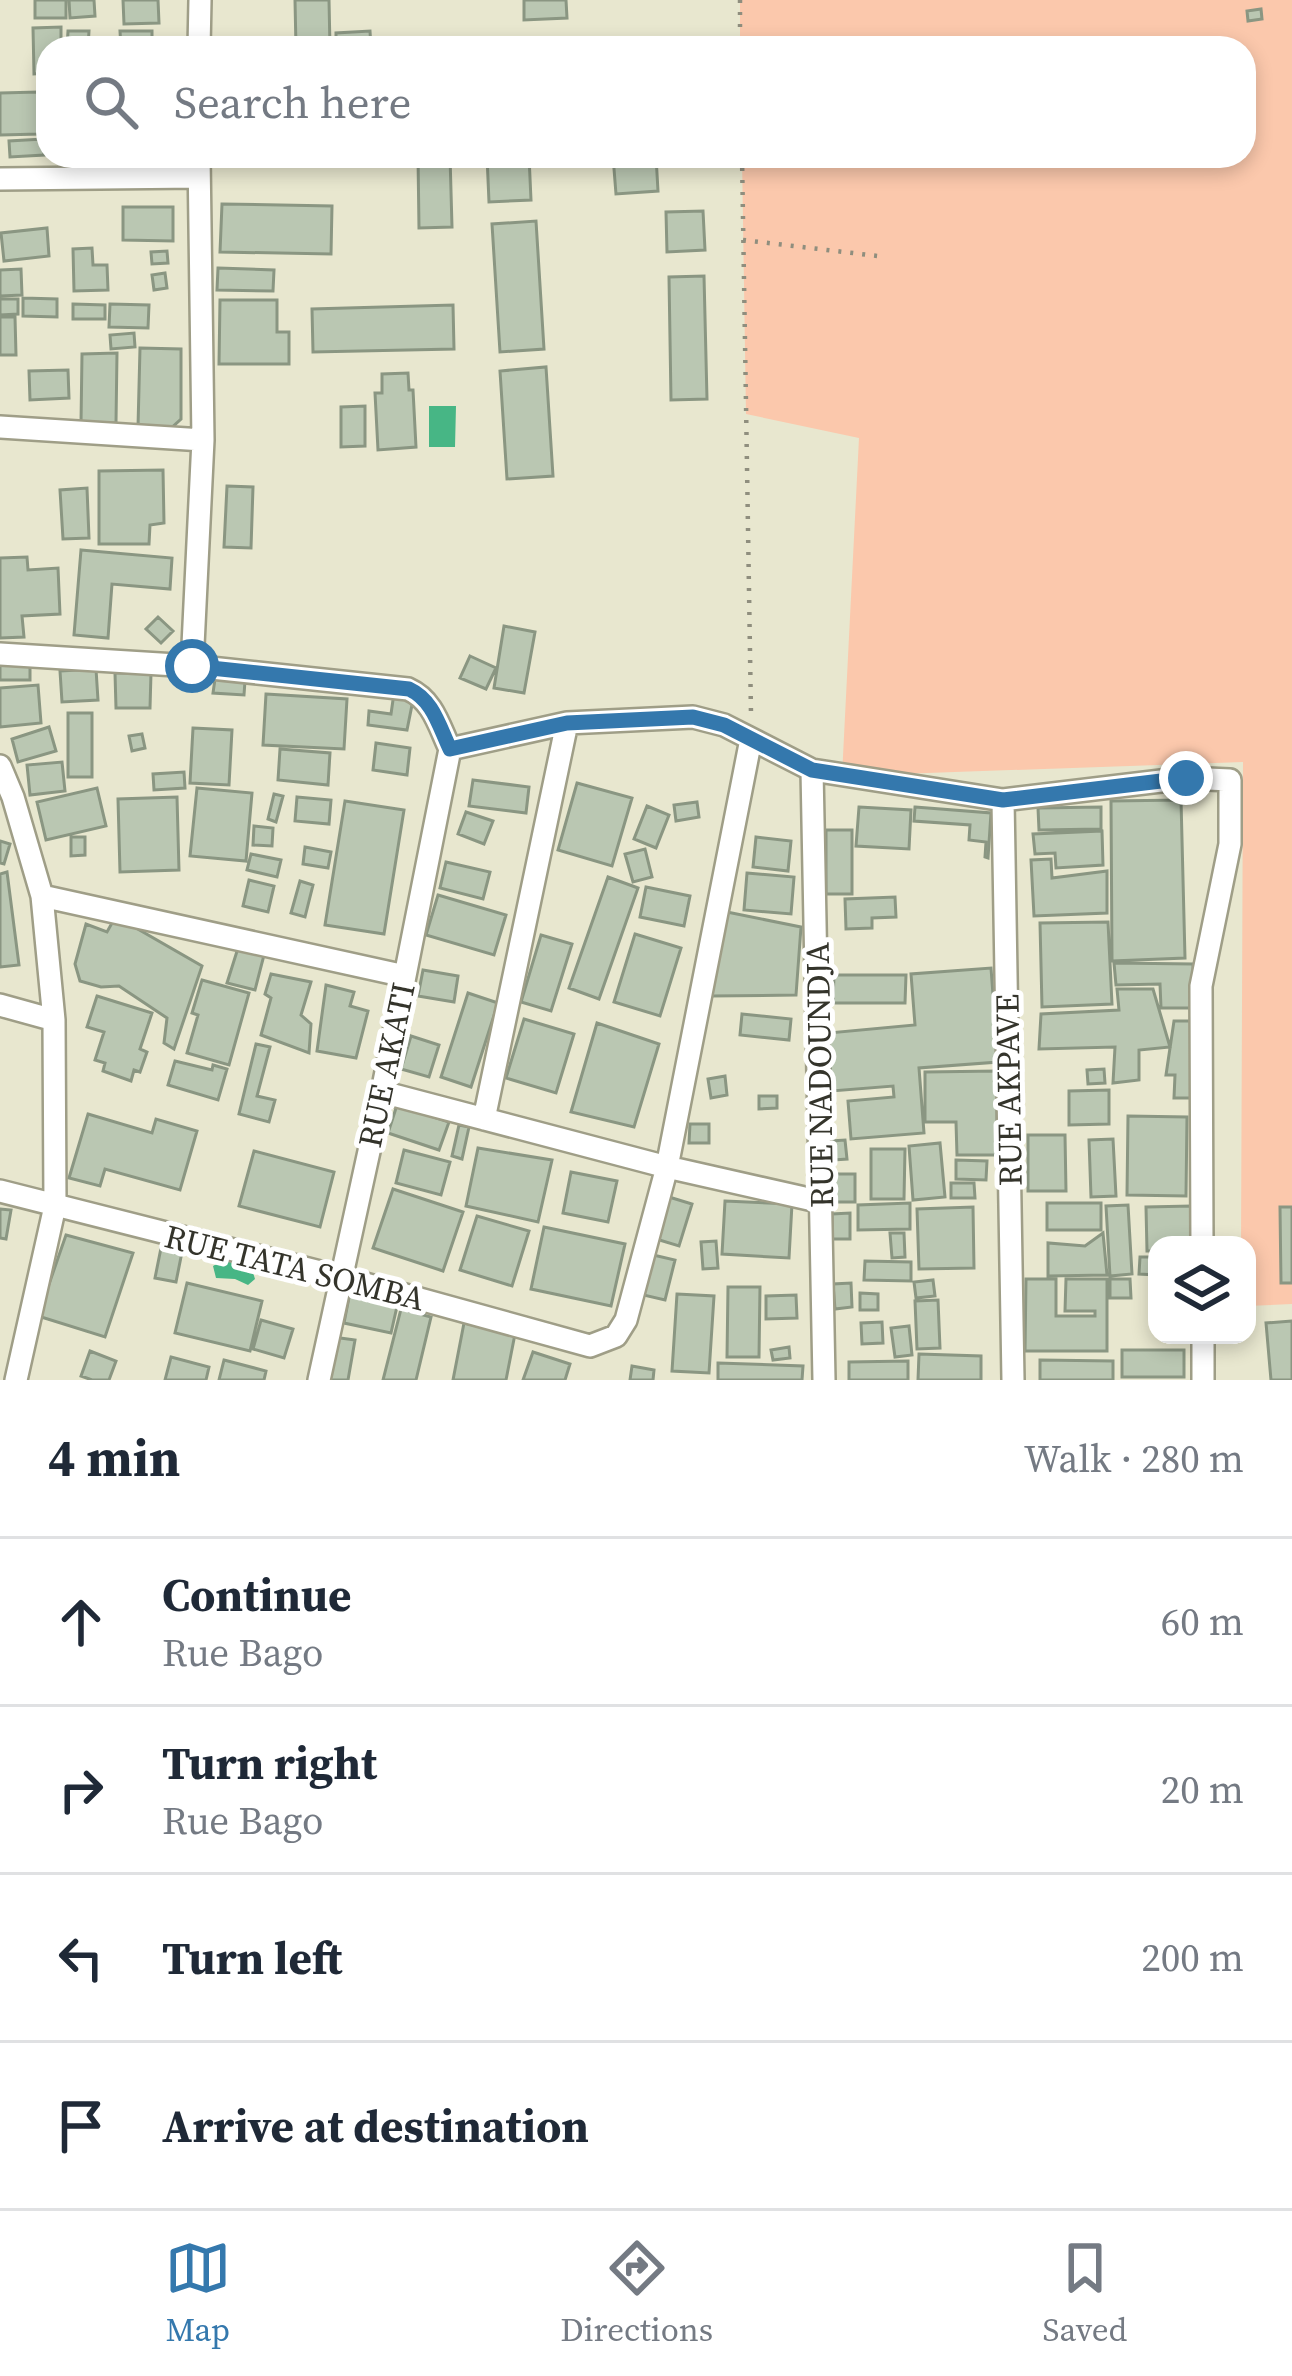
<!DOCTYPE html>
<meta charset="utf-8">
<style>
body{margin:0;font-family:"Source Serif 4",serif;background:#f2f2f3;color:#1f2937}
.controls{position:absolute;right:36px;bottom:36px;display:grid;overflow:hidden;border-radius:24px;box-shadow:0 6px 18px #0003}
.controls button{width:108px;height:108px;display:grid;place-items:center;padding:0;border:0;border-bottom:3px solid #e0e1e3;background:#fff;color:#1f2937;font:60px sans-serif}
.stop{position:absolute;width:36px;height:36px;margin:-27px;border:9px solid #3478ad;border-radius:50%;background:#fff}
.stop.end{background:#3478ad;border-color:#fff;box-shadow:0 3px 12px #0008}
.list{margin:0;padding:0;list-style:none}
h2{display:flex;justify-content:space-between;align-items:center;height:156px;margin:0;padding:0 48px;font-size:51px}
h2 small{font-size:39px;font-weight:400;color:#747a83}
.list li{display:grid;grid-template-columns:78px 1fr auto;gap:36px;align-items:center;box-sizing:border-box;height:168px;padding:0 48px;border-top:3px solid #e0e1e3}
.list b{display:block;font-size:45px;white-space:nowrap}
.list p{margin:0;font-size:39px;white-space:nowrap;color:#747a83}
.list em{font-size:39px;font-style:normal;color:#747a83}
.icon{flex:none;width:66px;height:66px;fill:none;stroke:currentColor;stroke-width:2;stroke-linecap:round;stroke-linejoin:round}
.map{position:relative;flex:none;width:1292px;height:1380px;overflow:hidden}
.search{position:absolute;background:#fff;box-shadow:0 6px 18px #0003;left:36px;right:36px;top:36px;height:132px;display:flex;align-items:center;gap:30px;box-sizing:border-box;padding:0 42px;border-radius:36px;color:#747a83;font-size:45px}
.sheet{height:828px;background:#fff}
nav{display:flex;justify-content:space-around;align-items:center;box-sizing:border-box;height:168px;border-top:3px solid #e0e1e3;background:#fff;font-size:33px;color:#747a83}
nav a{display:grid;justify-items:center;gap:6px}
nav .on{color:#3478ad}
.map>svg:first-child{display:block}
.green{fill:#fbc8ac}
.water{fill:#47b685}
.building{fill:#bac7b2;stroke:#8a9682;stroke-width:3}
.lines{fill:none;stroke-linecap:round;stroke-linejoin:round}
.minor-casing{stroke:#9f9e87;stroke-width:26}
.path{stroke:#8f8e7e;stroke-width:4.5;stroke-dasharray:3 9;stroke-linecap:butt}
.minor{stroke:#fff;stroke-width:21}
.route{stroke:#3478ad;stroke-width:15}
.labels{text-anchor:middle;stroke-width:10;stroke-linejoin:round;paint-order:stroke}
.street-label{font-size:33px;fill:#34342b;stroke:#fff}
</style>
<div class="map">
<svg width="1292" height="1380" viewBox="0 0 1292 1380">
<rect width="100%" height="100%" fill="#e8e7cf"/>
<path class="green" d="M 740,0 L 1292,0 L 1292,1304 L 1247,1306 L 1247,1245 L 1241,1245 L 1243,762 L 842,776 L 859,438 L 746,414 L 742,156 L 1244,156 L 1244,48 L 740,48 Z"/>
<path class="water" d="M 429,406 L 456,406 L 455,447 L 429,447 Z
M 224,1260 L 251,1266 L 255,1279 L 248,1285 L 235,1279 L 216,1278 L 213,1266 Z"/>
<path class="building" d="M 35,0 L 66,0 L 66,18 L 35,18 Z
M 69,0 L 94,0 L 95,16 L 70,18 Z
M 123,0 L 158,0 L 159,23 L 124,24 Z
M 295,0 L 329,0 L 330,48 L 296,48 Z
M 524,0 L 566,0 L 567,18 L 524,20 Z
M 1261,9 L 1262,19 L 1248,21 L 1247,11 Z
M 61,27 L 61,48 L 48,48 L 48,73 L 34,74 L 33,28 Z
M 68,31 L 89,31 L 88,48 L 67,48 Z
M 120,31 L 152,31 L 152,48 L 121,48 Z
M 370,31 L 371,48 L 336,48 L 336,33 Z
M 38,92 L 39,134 L 0,135 L 0,93 Z
M 43,139 L 44,155 L 10,157 L 9,141 Z
M 119,156 L 140,156 L 141,169 L 120,171 Z
M 146,156 L 168,156 L 168,164 L 147,166 Z
M 418,156 L 450,156 L 452,227 L 419,228 Z
M 487,156 L 529,156 L 531,200 L 489,202 Z
M 613,156 L 656,156 L 658,191 L 616,194 Z
M 691,156 L 724,156 L 724,165 L 691,165 Z
M 222,204 L 332,206 L 331,254 L 220,252 Z
M 123,207 L 173,207 L 173,241 L 123,240 Z
M 703,211 L 705,250 L 667,252 L 666,212 Z
M 536,221 L 544,349 L 500,352 L 492,224 Z
M 47,228 L 49,256 L 4,261 L 1,233 Z
M 92,248 L 93,265 L 107,265 L 108,290 L 74,291 L 73,249 Z
M 167,251 L 168,263 L 152,264 L 151,252 Z
M 218,268 L 274,270 L 273,291 L 217,290 Z
M 21,269 L 22,295 L 0,296 L 0,270 Z
M 165,273 L 167,288 L 154,290 L 152,275 Z
M 704,276 L 707,399 L 671,400 L 669,277 Z
M 23,298 L 57,299 L 57,317 L 23,316 Z
M 0,299 L 18,299 L 18,314 L 0,315 Z
M 220,300 L 277,300 L 277,332 L 289,332 L 289,364 L 219,364 Z
M 73,304 L 105,305 L 105,319 L 73,319 Z
M 110,304 L 149,305 L 148,328 L 109,327 Z
M 453,305 L 454,349 L 313,352 L 312,309 Z
M 0,317 L 15,317 L 16,355 L 0,355 Z
M 134,333 L 135,347 L 111,349 L 110,335 Z
M 140,348 L 181,349 L 181,419 L 169,430 L 138,427 Z
M 117,353 L 116,423 L 81,423 L 82,354 Z
M 546,367 L 553,476 L 507,479 L 500,371 Z
M 68,370 L 69,398 L 30,400 L 29,371 Z
M 408,373 L 409,390 L 413,390 L 416,447 L 378,450 L 375,393 L 382,393 L 382,374 Z
M 365,406 L 365,446 L 341,447 L 341,407 Z
M 163,470 L 164,523 L 150,525 L 149,544 L 99,544 L 99,471 Z
M 227,486 L 253,487 L 251,548 L 224,547 Z
M 87,488 L 89,538 L 63,539 L 60,490 Z
M 81,550 L 172,558 L 170,589 L 112,584 L 108,638 L 74,635 Z
M 27,557 L 28,570 L 58,568 L 60,614 L 22,616 L 24,637 L 0,638 L 0,558 Z
M 158,617 L 173,631 L 161,643 L 146,629 Z
M 504,626 L 535,632 L 524,693 L 494,688 Z
M 470,656 L 496,668 L 486,689 L 460,678 Z
M 0,660 L 30,660 L 30,680 L 0,680 Z
M 96,669 L 98,700 L 62,702 L 60,671 Z
M 115,673 L 151,673 L 150,708 L 116,708 Z
M 215,679 L 245,681 L 244,695 L 213,693 Z
M 38,685 L 41,723 L 0,727 L 0,688 Z
M 394,693 L 414,695 L 407,730 L 368,725 L 369,711 L 391,714 Z
M 266,694 L 347,699 L 344,749 L 263,745 Z
M 68,713 L 92,713 L 92,777 L 68,777 Z
M 49,727 L 56,751 L 18,762 L 12,739 Z
M 193,728 L 232,730 L 229,785 L 190,783 Z
M 142,734 L 145,748 L 132,751 L 129,736 Z
M 376,743 L 410,748 L 407,775 L 373,770 Z
M 280,749 L 330,753 L 328,785 L 278,780 Z
M 62,762 L 65,791 L 30,795 L 27,765 Z
M 184,772 L 185,788 L 154,790 L 153,774 Z
M 473,780 L 529,787 L 526,813 L 469,806 Z
M 577,783 L 632,798 L 612,866 L 558,850 Z
M 97,788 L 106,826 L 46,840 L 37,802 Z
M 197,788 L 252,793 L 246,861 L 190,856 Z
M 274,794 L 283,796 L 276,822 L 268,819 Z
M 177,797 L 179,870 L 120,872 L 118,799 Z
M 297,797 L 331,800 L 329,824 L 295,821 Z
M 1181,800 L 1185,958 L 1112,961 L 1111,801 Z
M 345,801 L 404,810 L 384,934 L 325,925 Z
M 697,802 L 699,817 L 676,821 L 674,805 Z
M 647,806 L 669,815 L 656,848 L 634,839 Z
M 859,807 L 911,810 L 909,849 L 856,846 Z
M 915,807 L 991,813 L 988,858 L 985,857 L 986,842 L 969,840 L 970,825 L 914,821 Z
M 1101,807 L 1101,829 L 1039,830 L 1038,808 Z
M 466,812 L 493,821 L 484,844 L 458,834 Z
M 254,826 L 273,828 L 272,846 L 253,845 Z
M 826,830 L 852,830 L 852,894 L 826,894 Z
M 1102,831 L 1103,865 L 1056,868 L 1055,853 L 1035,854 L 1033,834 Z
M 71,837 L 85,837 L 85,855 L 71,856 Z
M 756,837 L 791,841 L 788,871 L 753,867 Z
M 0,841 L 10,844 L 4,864 L 0,863 Z
M 305,847 L 331,852 L 328,868 L 303,864 Z
M 645,849 L 652,877 L 633,882 L 625,854 Z
M 251,854 L 281,860 L 277,877 L 247,870 Z
M 1051,859 L 1052,878 L 1107,871 L 1107,913 L 1034,916 L 1031,860 Z
M 446,862 L 490,872 L 483,899 L 440,888 Z
M 7,872 L 19,965 L 0,967 L 0,874 Z
M 747,873 L 794,877 L 791,914 L 744,910 Z
M 608,877 L 638,888 L 599,999 L 569,988 Z
M 249,880 L 274,886 L 268,912 L 243,906 Z
M 300,881 L 313,885 L 305,917 L 291,913 Z
M 646,887 L 690,896 L 684,926 L 640,917 Z
M 438,895 L 506,915 L 494,955 L 426,935 Z
M 895,897 L 896,917 L 872,918 L 872,928 L 846,929 L 845,899 Z
M 727,912 L 801,927 L 796,995 L 711,996 Z
M 1108,922 L 1112,1004 L 1042,1007 L 1040,923 Z
M 112,923 L 129,924 L 202,966 L 174,1049 L 164,1043 L 167,1018 L 119,986 L 101,987 L 80,981 L 75,964 L 86,924 L 107,932 Z
M 635,934 L 681,948 L 660,1016 L 614,1002 Z
M 541,935 L 572,944 L 551,1011 L 521,1002 Z
M 238,948 L 264,955 L 255,990 L 227,983 Z
M 1114,963 L 1193,964 L 1194,1008 L 1161,1008 L 1160,984 L 1116,985 Z
M 991,968 L 998,1062 L 919,1068 L 924,1133 L 851,1139 L 848,1101 L 894,1097 L 893,1086 L 832,1091 L 828,1033 L 915,1025 L 911,974 Z
M 423,970 L 458,976 L 454,1002 L 418,996 Z
M 271,974 L 311,982 L 301,1015 L 311,1024 L 309,1053 L 261,1035 L 271,998 L 265,994 Z
M 834,975 L 906,975 L 905,1003 L 833,1003 Z
M 202,980 L 249,993 L 229,1065 L 187,1053 L 198,1015 L 192,1013 Z
M 326,985 L 354,992 L 350,1006 L 368,1011 L 356,1058 L 317,1051 Z
M 1117,989 L 1153,989 L 1170,1047 L 1139,1050 L 1139,1080 L 1113,1083 L 1115,1047 L 1039,1049 L 1041,1014 L 1119,1010 Z
M 468,993 L 498,1003 L 471,1087 L 441,1077 Z
M 97,996 L 152,1013 L 140,1049 L 147,1052 L 140,1072 L 134,1070 L 131,1081 L 103,1071 L 105,1063 L 95,1060 L 104,1032 L 87,1027 Z
M 742,1014 L 791,1019 L 789,1040 L 740,1035 Z
M 524,1019 L 574,1034 L 556,1093 L 506,1078 Z
M 1174,1021 L 1196,1021 L 1194,1098 L 1174,1098 L 1175,1075 L 1166,1075 Z
M 597,1023 L 659,1044 L 634,1127 L 571,1112 Z
M 411,1036 L 439,1045 L 429,1077 L 401,1069 Z
M 256,1044 L 270,1047 L 257,1096 L 275,1100 L 269,1122 L 239,1114 Z
M 175,1061 L 212,1070 L 213,1065 L 227,1069 L 218,1100 L 168,1085 Z
M 1104,1069 L 1105,1083 L 1088,1084 L 1087,1070 Z
M 997,1071 L 997,1155 L 957,1155 L 956,1122 L 925,1122 L 925,1072 Z
M 725,1076 L 727,1095 L 711,1098 L 708,1079 Z
M 1109,1090 L 1109,1124 L 1069,1125 L 1069,1091 Z
M 759,1096 L 777,1096 L 777,1108 L 759,1109 Z
M 397,1105 L 449,1122 L 439,1150 L 388,1133 Z
M 88,1114 L 152,1133 L 156,1119 L 197,1131 L 180,1190 L 105,1169 L 100,1186 L 69,1178 Z
M 1128,1116 L 1187,1117 L 1186,1196 L 1127,1195 Z
M 690,1124 L 709,1124 L 709,1143 L 689,1143 Z
M 459,1125 L 469,1127 L 462,1159 L 452,1156 Z
M 1028,1135 L 1065,1135 L 1066,1191 L 1028,1191 Z
M 1113,1139 L 1116,1196 L 1091,1197 L 1089,1140 Z
M 845,1140 L 847,1159 L 834,1160 L 831,1141 Z
M 940,1143 L 945,1197 L 913,1200 L 909,1146 Z
M 478,1148 L 552,1160 L 538,1222 L 466,1206 Z
M 871,1149 L 905,1149 L 904,1199 L 871,1199 Z
M 404,1150 L 450,1162 L 441,1195 L 396,1183 Z
M 254,1151 L 334,1172 L 320,1227 L 239,1206 Z
M 956,1160 L 987,1161 L 986,1180 L 956,1179 Z
M 571,1172 L 617,1181 L 608,1222 L 563,1213 Z
M 834,1174 L 855,1174 L 855,1202 L 835,1202 Z
M 951,1183 L 974,1183 L 975,1198 L 951,1198 Z
M 393,1189 L 463,1212 L 443,1271 L 373,1248 Z
M 669,1197 L 692,1204 L 679,1246 L 656,1239 Z
M 725,1201 L 792,1204 L 789,1258 L 722,1254 Z
M 910,1203 L 910,1229 L 858,1230 L 858,1205 Z
M 1047,1203 L 1101,1203 L 1101,1230 L 1047,1230 Z
M 1128,1205 L 1132,1274 L 1110,1276 L 1106,1206 Z
M 1191,1206 L 1193,1245 L 1157,1245 L 1157,1251 L 1147,1251 L 1146,1207 Z
M 973,1207 L 974,1268 L 919,1269 L 917,1209 Z
M 1280,1207 L 1292,1207 L 1292,1283 L 1281,1283 Z
M 0,1209 L 11,1210 L 6,1239 L 0,1238 Z
M 850,1213 L 850,1239 L 832,1239 L 832,1214 Z
M 477,1216 L 529,1231 L 512,1286 L 460,1270 Z
M 544,1227 L 625,1244 L 611,1306 L 531,1289 Z
M 890,1233 L 904,1233 L 905,1257 L 892,1258 Z
M 1103,1233 L 1107,1275 L 1048,1276 L 1048,1243 L 1085,1246 Z
M 66,1235 L 133,1253 L 105,1337 L 38,1316 Z
M 716,1241 L 718,1268 L 703,1269 L 701,1242 Z
M 161,1248 L 182,1252 L 176,1282 L 155,1278 Z
M 649,1254 L 675,1260 L 665,1300 L 639,1294 Z
M 1140,1257 L 1157,1257 L 1157,1275 L 1139,1274 Z
M 865,1261 L 911,1262 L 911,1281 L 864,1280 Z
M 1026,1279 L 1056,1279 L 1056,1316 L 1095,1316 L 1095,1311 L 1065,1311 L 1066,1279 L 1107,1279 L 1107,1351 L 1025,1351 Z
M 1110,1279 L 1130,1279 L 1131,1298 L 1110,1298 Z
M 933,1280 L 935,1296 L 916,1298 L 914,1282 Z
M 187,1283 L 262,1301 L 250,1351 L 175,1333 Z
M 851,1283 L 852,1307 L 835,1309 L 833,1284 Z
M 728,1287 L 760,1287 L 759,1357 L 727,1357 Z
M 350,1292 L 398,1302 L 391,1333 L 344,1323 Z
M 860,1293 L 878,1294 L 878,1310 L 860,1310 Z
M 677,1294 L 714,1296 L 709,1373 L 672,1371 Z
M 796,1295 L 797,1318 L 766,1319 L 766,1296 Z
M 938,1300 L 940,1348 L 917,1349 L 915,1301 Z
M 401,1309 L 431,1317 L 416,1380 L 383,1380 Z
M 261,1320 L 293,1329 L 284,1358 L 253,1349 Z
M 1292,1321 L 1292,1380 L 1271,1380 L 1266,1323 Z
M 882,1322 L 883,1343 L 862,1344 L 861,1323 Z
M 464,1323 L 515,1334 L 506,1380 L 453,1380 Z
M 909,1326 L 912,1355 L 895,1357 L 891,1328 Z
M 333,1337 L 355,1340 L 348,1380 L 326,1380 Z
M 789,1347 L 790,1358 L 773,1360 L 771,1350 Z
M 1122,1350 L 1184,1350 L 1184,1377 L 1122,1377 Z
M 90,1351 L 116,1361 L 109,1380 L 92,1380 L 81,1376 Z
M 533,1352 L 570,1364 L 565,1380 L 523,1380 Z
M 919,1354 L 981,1356 L 981,1380 L 918,1380 Z
M 171,1357 L 209,1367 L 206,1380 L 165,1380 Z
M 224,1360 L 266,1371 L 264,1380 L 219,1380 Z
M 1040,1360 L 1113,1361 L 1113,1380 L 1040,1380 Z
M 908,1361 L 908,1380 L 849,1380 L 849,1362 Z
M 718,1363 L 803,1366 L 802,1380 L 718,1380 Z
M 632,1366 L 654,1370 L 653,1380 L 630,1380 Z"/>
<g class="lines">
<g class="minor-casing">
<path id="minor" d="M 199,48 L 200,0
M 0,179 L 199,177
M 0,427 L 203,440
M 0,654 L 192,666 L 408,689 C 433,700 439,726 450,749
M 192,666 L 203,440 L 199,156
M 450,749 L 567,723 L 693,717 L 724,725 L 812,770 L 1003,800 L 1186,778 L 1230,780 L 1230,844 L 1201,986 L 1202,1245
M 0,766 L 13,797 L 42,896 L 54,1020 L 55,1206 L 16,1380
M 812,770 L 824,1380
M 1003,800 L 1013,1380
M 42,896 L 405,976
M 0,1005 L 54,1020
M 382,1092 L 667,1167 L 822,1202
M 484,1119 L 567,723
M 0,1191 L 340,1277 L 590,1346 L 616,1336 L 626,1320 L 667,1167 L 751,739
M 1203,1335 L 1203,1380
M 319,1380 L 382,1092 L 450,749"/>
</g>
<path class="path" d="M 740,0 L 740,48
M 742,156 L 751,714
M 743,240 L 886,257"/>
<use href="#minor" class="minor"/>
</g>
<g class="lines">
<path class="route" d="M 192,666 L 409,689 C 433,700 439,726 450,749 L 567,723 L 693,717 L 724,725 L 812,770 L 1003,800 L 1186,778"/>
</g>
<g class="labels">
<g class="street-label">
<text transform="translate(386 1065) rotate(-78)" y="12">RUE AKATI</text>
<text transform="translate(819 1075) rotate(-91)" y="12">RUE NADOUNDJA</text>
<text transform="translate(1008 1090) rotate(-91)" y="12">RUE AKPAVE</text>
<text transform="translate(295 1267) rotate(14)" y="12">RUE TATA SOMBA</text>
</g>
</g>
</svg>
<div class="controls">
<button><svg class="icon" aria-label="layers" viewBox="0 0 24 24"><path d="M12 4l9 5-9 5-9-5zM3 14l9 5 9-5"/></svg></button>
</div>
<div class="stop" style="left:192px;top:666px"></div>
<div class="stop end" style="left:1186px;top:778px"></div>
<div class="search"><svg class="icon" aria-label="search" viewBox="0 0 24 24"><circle cx="10" cy="10" r="6"/><path d="M15 15l6 6"/></svg>Search here</div>
</div>
<section class="sheet">
<h2>4 min<small>Walk · 280 m</small></h2>
<ul class="list">
<li><svg class="icon" aria-label="ahead" viewBox="0 0 24 24"><path d="M12 20V5M6 11l6-6 6 6"/></svg><div><b>Continue</b><p>Rue Bago</p></div><em>60 m</em></li>
<li><svg class="icon" aria-label="right" viewBox="0 0 24 24"><path d="M7 20v-9h11M14 6l5 5-5 5"/></svg><div><b>Turn right</b><p>Rue Bago</p></div><em>20 m</em></li>
<li><svg class="icon" aria-label="left" viewBox="0 0 24 24"><path d="M17 20v-9H6M10 6l-5 5 5 5"/></svg><div><b>Turn left</b></div><em>200 m</em></li>
<li><svg class="icon" aria-label="arrive" viewBox="0 0 24 24"><path d="M6 21V4h12l-3 4 3 4H6"/></svg><div><b>Arrive at destination</b></div></li>
</ul>
</section>
<nav>
<a class="on"><svg class="icon" aria-label="map" viewBox="0 0 24 24"><path d="M3 6l6-2 6 2 6-2v14l-6 2-6-2-6 2zM9 4v14M15 6v14"/></svg>Map</a>
<a><svg class="icon" aria-label="directions" viewBox="0 0 24 24"><path d="M12 3l9 9-9 9-9-9zM9 14v-3h6M13 9l2 2-2 2"/></svg>Directions</a>
<a><svg class="icon" aria-label="saved" viewBox="0 0 24 24"><path d="M7 4h10v16l-5-4-5 4z"/></svg>Saved</a>
</nav>
